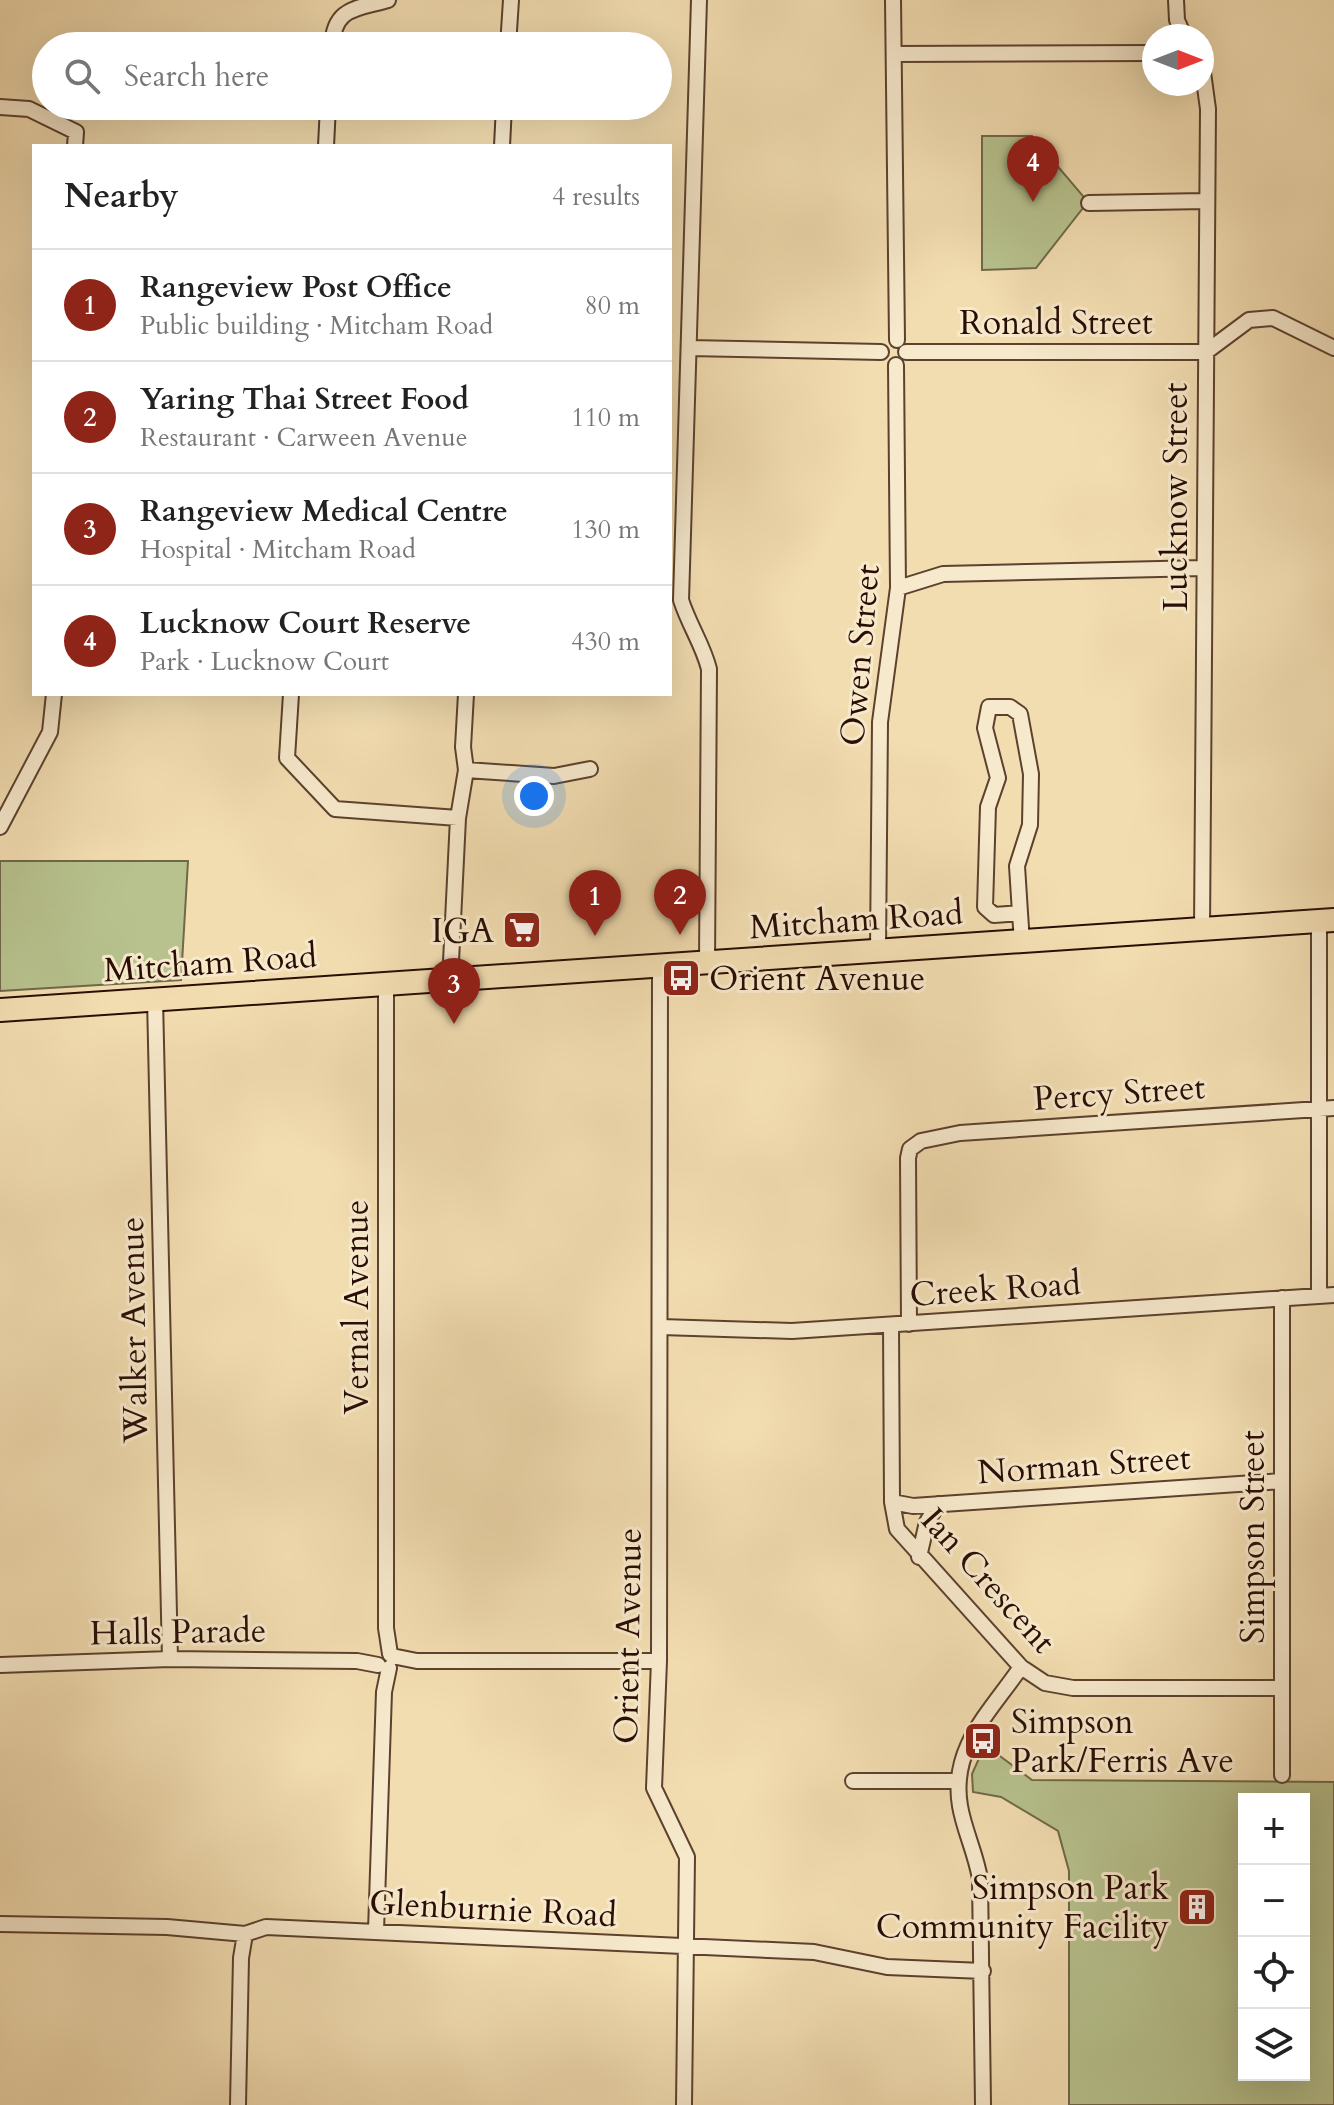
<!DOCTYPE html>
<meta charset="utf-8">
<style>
body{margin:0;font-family:Cardo,serif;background:#f2f2f2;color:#222}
.controls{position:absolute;right:24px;bottom:24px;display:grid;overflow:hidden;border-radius:0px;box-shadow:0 8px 32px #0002}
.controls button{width:72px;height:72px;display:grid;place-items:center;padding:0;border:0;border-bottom:2px solid #e0e0e0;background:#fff;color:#222;font:40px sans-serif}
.compass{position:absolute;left:1142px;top:24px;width:72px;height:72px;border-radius:50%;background:#fff;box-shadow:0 8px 32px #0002;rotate:90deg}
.you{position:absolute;left:534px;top:796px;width:28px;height:28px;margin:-20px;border:6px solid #fff;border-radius:50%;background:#1a73e8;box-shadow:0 0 0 12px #1a73e833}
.badge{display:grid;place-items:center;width:52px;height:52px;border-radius:50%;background:#8f2418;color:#fff;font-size:26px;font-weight:700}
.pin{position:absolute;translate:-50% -66px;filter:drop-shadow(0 2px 4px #0008)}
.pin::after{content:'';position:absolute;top:42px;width:28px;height:24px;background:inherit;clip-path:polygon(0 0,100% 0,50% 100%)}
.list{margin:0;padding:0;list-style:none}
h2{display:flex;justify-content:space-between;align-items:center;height:104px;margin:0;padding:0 32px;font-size:34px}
h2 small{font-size:26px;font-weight:400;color:#767676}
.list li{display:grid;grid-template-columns:52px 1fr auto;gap:24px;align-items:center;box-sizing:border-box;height:112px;padding:0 32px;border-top:2px solid #e0e0e0}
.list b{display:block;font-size:30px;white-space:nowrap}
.list p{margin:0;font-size:26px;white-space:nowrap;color:#767676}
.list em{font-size:26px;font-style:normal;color:#767676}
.icon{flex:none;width:44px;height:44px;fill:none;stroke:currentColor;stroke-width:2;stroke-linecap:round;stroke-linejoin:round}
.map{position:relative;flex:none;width:1334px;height:2105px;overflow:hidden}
.search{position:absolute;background:#fff;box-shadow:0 8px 32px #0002;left:32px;top:32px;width:640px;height:88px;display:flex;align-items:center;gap:20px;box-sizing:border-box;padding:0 28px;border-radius:44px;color:#767676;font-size:30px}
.panel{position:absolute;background:#fff;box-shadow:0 8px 32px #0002;left:32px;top:144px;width:640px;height:552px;border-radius:0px}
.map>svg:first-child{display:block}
.green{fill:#b7c28e;stroke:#706848;stroke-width:2;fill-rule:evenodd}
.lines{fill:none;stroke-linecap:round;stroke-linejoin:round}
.street-casing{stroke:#5b412e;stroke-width:18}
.primary-casing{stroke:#290d03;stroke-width:26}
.street{stroke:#f7e9cc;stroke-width:14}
.primary{stroke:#f2ddb1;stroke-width:22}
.labels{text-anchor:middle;stroke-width:6;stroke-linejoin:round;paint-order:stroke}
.street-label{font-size:34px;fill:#290d03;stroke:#f7e9cc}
.poi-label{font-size:34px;fill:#290d03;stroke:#f7e9cc;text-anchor:end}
</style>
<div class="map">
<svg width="1334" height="2105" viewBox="0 0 1334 2105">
<rect width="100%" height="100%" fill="#f2ddb1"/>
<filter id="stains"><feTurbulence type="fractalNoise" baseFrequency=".0025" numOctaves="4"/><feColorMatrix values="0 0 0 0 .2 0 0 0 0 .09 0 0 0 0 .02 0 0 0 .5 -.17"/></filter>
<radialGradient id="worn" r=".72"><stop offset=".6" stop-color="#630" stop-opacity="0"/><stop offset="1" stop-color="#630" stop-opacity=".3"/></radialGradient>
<path class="green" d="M 982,136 L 1032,136 L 1083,196 L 1083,208 L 1036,268 L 982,270 Z
M 0,861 L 188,861 L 181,980 L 0,991 Z
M 985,1745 L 1032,1780 L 1334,1782 L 1334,2105 L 1069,2105 L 1069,1871 L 1058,1831 L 1001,1797 L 973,1792 L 972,1774 ZM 1244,1799 L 1304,1799 L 1304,2075 L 1244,2075 Z"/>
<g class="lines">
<g class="street-casing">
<path id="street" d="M 699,0 L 681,600 C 689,625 703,645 709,669 L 707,964
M 893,0 L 897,340
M 1176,0 L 1177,20 L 1184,36
M 332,46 C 334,7 356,9 388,0
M 508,46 L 511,0
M 894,54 L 1154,53
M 1202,65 L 1208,109 L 1202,930
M 0,107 L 29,109 L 76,132 L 75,146
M 326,146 L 328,106
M 502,146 L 504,106
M 1089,203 L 1206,201
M 689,348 L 881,352
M 906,352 L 1206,352 L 1249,320 L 1273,318 L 1334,348
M 898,588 L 943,574 L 1204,568
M 291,694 L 287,758 L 335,809 L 458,818
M 466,770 L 554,776 L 590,769
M 0,827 L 50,732 L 54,694
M 1020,913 L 1017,866 L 1030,825 L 1031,774 L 1020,714 L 1010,707 L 989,707 L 985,728 L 998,778 L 988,807 L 985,907 L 994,915 L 1020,913 L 1022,942
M 878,951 L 880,722 L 898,588 L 896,365
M 660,968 L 659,1661 L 654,1788 L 687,1857 L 684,2105
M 450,982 L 458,818 L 466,770 L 463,747 L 466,694
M 386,985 L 386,1628 L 390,1654
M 155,999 L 170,1659
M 1319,1296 L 1319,921
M 909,1324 L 908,1158 L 910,1149 L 921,1141 L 960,1133 L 1334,1108
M 891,1325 L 892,1502 L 897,1529 L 1021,1667 L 1045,1683 L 1073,1688 L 1282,1688
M 661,1327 L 792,1331 L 1334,1295
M 892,1502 L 913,1506 L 1282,1481
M 919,1557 L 927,1522 L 938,1504
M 392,1656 L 417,1661 L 659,1661
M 0,1665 L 170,1659 L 357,1661 L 378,1665
M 1282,1775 L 1282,1298
M 853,1781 L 957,1781
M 0,1924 L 167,1927 L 245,1934 L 266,1927 L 814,1952 L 887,1967 L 983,1971
M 376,1931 L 384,1692 L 389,1668
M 238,2105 L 241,1958 L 245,1934
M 983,2105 L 980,1879 C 976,1854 964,1830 960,1806 C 950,1748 990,1712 1021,1667"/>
</g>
<g class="primary-casing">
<path id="primary" d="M 0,1010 L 1334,920"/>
</g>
<use href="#street" class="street"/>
<use href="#primary" class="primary"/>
</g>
<defs>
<g id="supermarket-square" transform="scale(2)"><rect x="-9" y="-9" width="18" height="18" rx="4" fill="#8f2418" stroke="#f7e9cc"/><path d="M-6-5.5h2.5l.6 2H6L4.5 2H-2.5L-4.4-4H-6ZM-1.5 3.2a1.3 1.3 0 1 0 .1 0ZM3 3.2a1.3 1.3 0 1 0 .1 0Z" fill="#fff"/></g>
<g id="bus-square" transform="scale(2)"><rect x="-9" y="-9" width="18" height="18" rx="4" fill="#8f2418" stroke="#f7e9cc"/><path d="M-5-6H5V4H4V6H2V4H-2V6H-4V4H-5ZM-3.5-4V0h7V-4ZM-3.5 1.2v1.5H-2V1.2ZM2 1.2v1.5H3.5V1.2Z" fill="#fff"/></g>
<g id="building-square" transform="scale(2)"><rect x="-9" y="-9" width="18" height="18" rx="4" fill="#8f2418" stroke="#f7e9cc"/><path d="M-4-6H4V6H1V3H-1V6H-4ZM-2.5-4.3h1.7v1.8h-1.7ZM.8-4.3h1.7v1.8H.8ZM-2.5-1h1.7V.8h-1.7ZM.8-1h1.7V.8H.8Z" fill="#fff"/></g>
</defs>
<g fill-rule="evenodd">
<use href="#supermarket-square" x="522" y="930"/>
<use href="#bus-square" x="681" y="978"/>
<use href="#bus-square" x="983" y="1741"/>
<use href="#building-square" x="1197" y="1907"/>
</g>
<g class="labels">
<g class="street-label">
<text x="1056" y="334">Ronald Street</text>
<text transform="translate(1175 497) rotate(-90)" y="12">Lucknow Street</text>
<text transform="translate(859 655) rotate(-85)" y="12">Owen Street</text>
<text transform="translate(856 919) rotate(-4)" y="12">Mitcham Road</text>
<text transform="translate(210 962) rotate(-4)" y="12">Mitcham Road</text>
<text transform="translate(1119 1092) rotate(-4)" y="12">Percy Street</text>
<text transform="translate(995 1288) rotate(-4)" y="12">Creek Road</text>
<text transform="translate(356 1307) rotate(-90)" y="12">Vernal Avenue</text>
<text transform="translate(133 1330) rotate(-91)" y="12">Walker Avenue</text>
<text transform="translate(1084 1464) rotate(-4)" y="12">Norman Street</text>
<text transform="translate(1252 1537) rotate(-90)" y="12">Simpson Street</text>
<text transform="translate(989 1580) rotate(48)" y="12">Ian Crescent</text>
<text transform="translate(178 1631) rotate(-1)" y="12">Halls Parade</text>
<text transform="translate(627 1636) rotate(-89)" y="12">Orient Avenue</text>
<text transform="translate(493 1908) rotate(3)" y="12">Glenburnie Road</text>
</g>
<g class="poi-label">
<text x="494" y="942">IGA</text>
<text x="709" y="990" text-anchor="start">Orient Avenue</text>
<text x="1011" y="1733" text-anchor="start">Simpson<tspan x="1011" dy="39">Park/Ferris Ave</tspan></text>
<text x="1169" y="1899">Simpson Park<tspan x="1169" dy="39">Community Facility</tspan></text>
</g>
</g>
<rect width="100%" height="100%" filter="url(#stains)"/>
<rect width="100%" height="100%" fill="url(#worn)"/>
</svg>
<div class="controls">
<button>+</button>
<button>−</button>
<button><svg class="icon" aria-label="locate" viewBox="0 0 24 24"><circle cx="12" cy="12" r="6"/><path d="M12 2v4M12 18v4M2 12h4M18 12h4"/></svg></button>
<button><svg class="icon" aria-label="layers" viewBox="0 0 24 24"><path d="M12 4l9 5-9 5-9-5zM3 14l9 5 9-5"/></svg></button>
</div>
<svg class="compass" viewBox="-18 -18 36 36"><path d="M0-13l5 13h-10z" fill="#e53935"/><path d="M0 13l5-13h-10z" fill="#767676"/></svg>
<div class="you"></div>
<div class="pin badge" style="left:595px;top:936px">1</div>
<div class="pin badge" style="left:680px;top:935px">2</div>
<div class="pin badge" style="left:454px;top:1024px">3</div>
<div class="pin badge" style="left:1033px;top:202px">4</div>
<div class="search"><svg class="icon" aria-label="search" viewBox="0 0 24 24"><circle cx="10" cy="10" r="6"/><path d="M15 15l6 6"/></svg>Search here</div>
<section class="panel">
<h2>Nearby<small>4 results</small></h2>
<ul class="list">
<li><span class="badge">1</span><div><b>Rangeview Post Office</b><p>Public building · Mitcham Road</p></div><em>80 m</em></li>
<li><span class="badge">2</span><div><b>Yaring Thai Street Food</b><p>Restaurant · Carween Avenue</p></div><em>110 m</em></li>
<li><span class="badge">3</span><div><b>Rangeview Medical Centre</b><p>Hospital · Mitcham Road</p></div><em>130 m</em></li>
<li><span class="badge">4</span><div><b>Lucknow Court Reserve</b><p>Park · Lucknow Court</p></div><em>430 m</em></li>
</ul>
</section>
</div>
